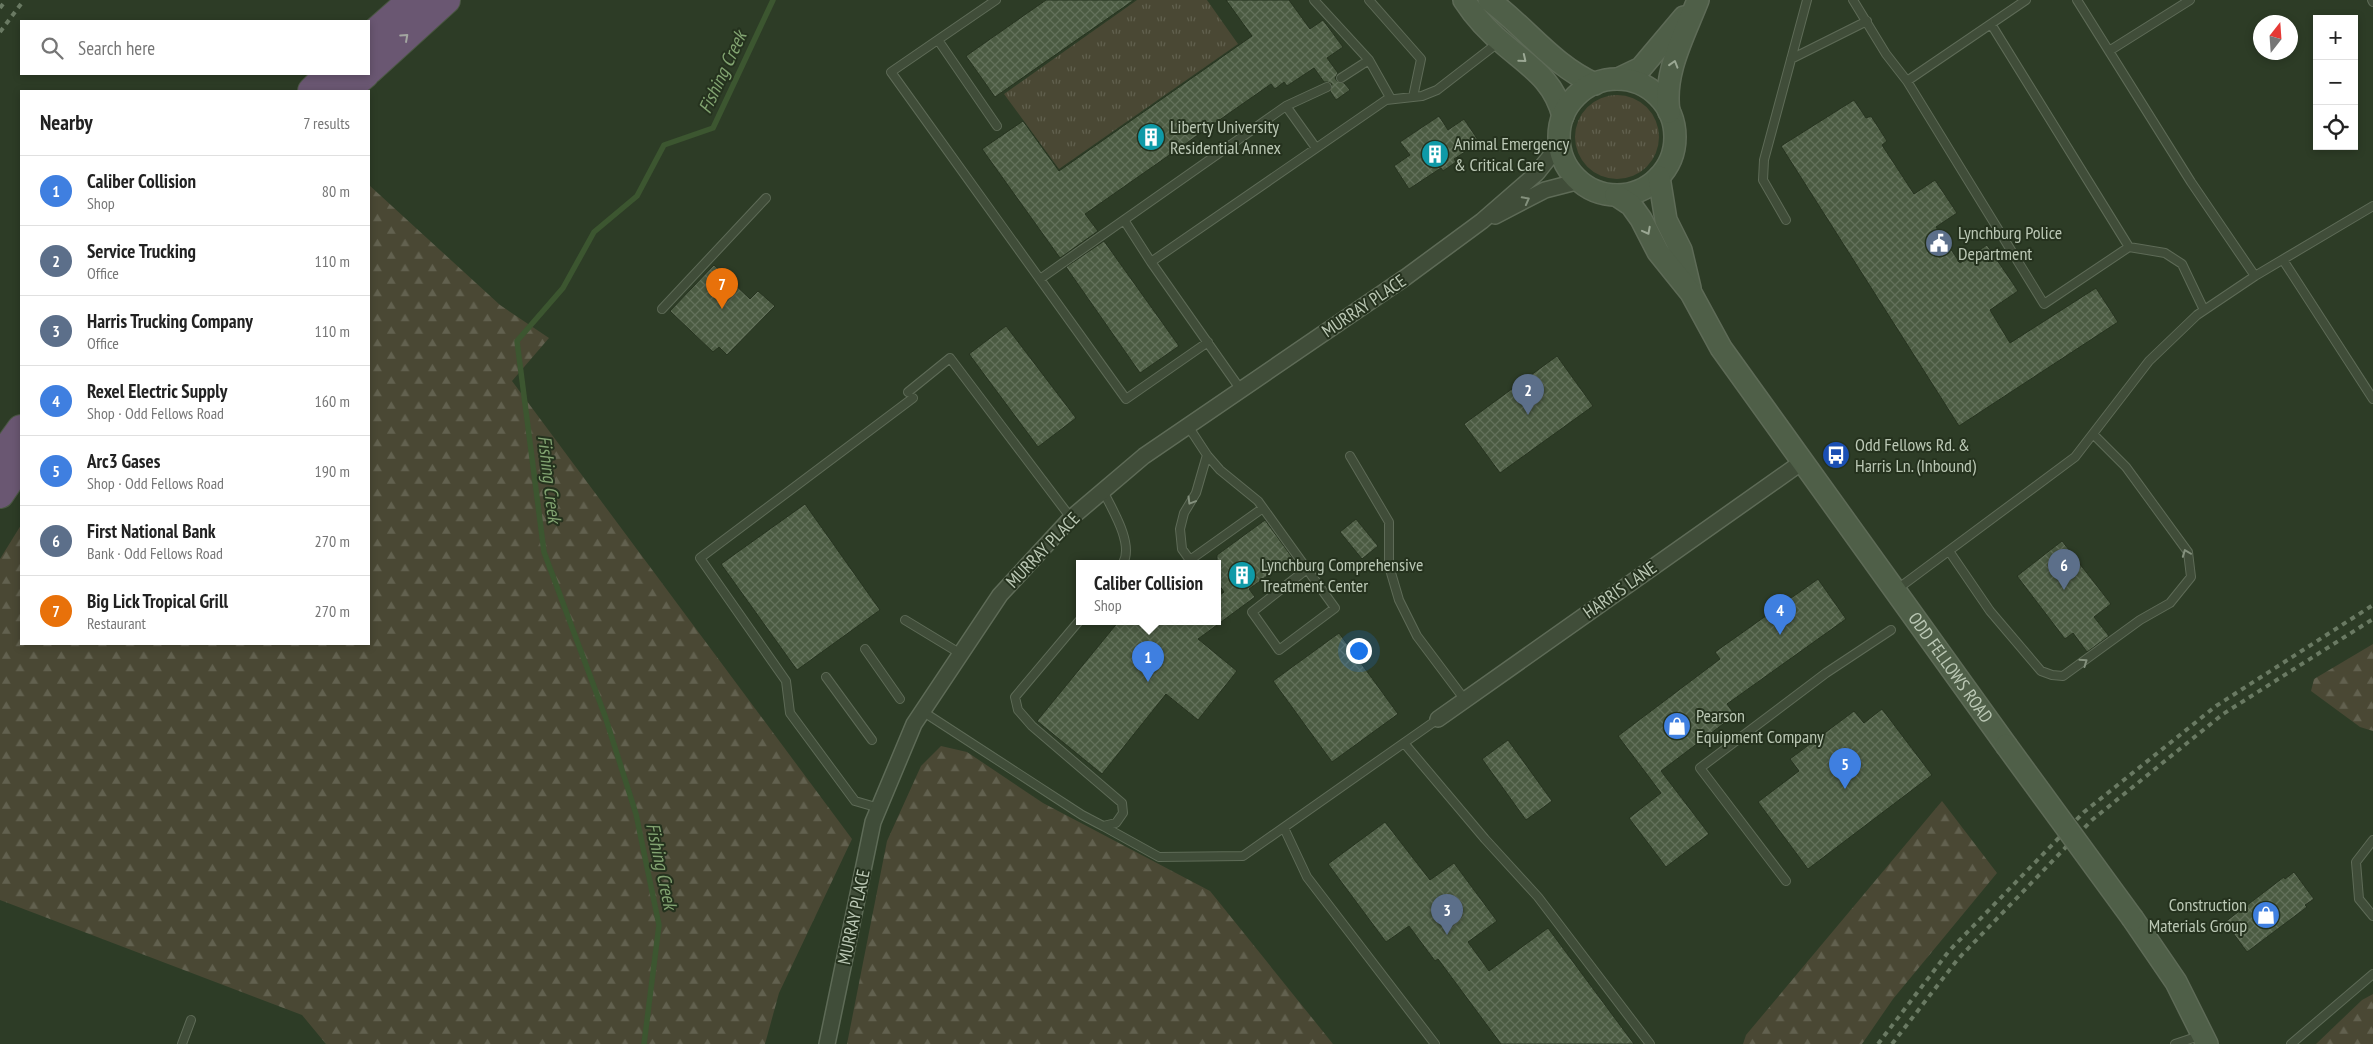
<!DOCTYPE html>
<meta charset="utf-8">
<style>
body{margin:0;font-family:"PT Sans Narrow",sans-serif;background:#f6f6f6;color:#222}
.controls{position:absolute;right:15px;top:15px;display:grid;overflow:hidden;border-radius:0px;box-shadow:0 2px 8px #0003}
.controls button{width:45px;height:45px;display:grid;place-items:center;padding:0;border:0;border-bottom:1px solid #e0e0e0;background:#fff;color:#222;font:25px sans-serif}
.compass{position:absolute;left:2253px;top:15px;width:45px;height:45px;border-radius:50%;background:#fff;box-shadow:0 2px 8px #0003;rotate:17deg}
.you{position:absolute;left:1358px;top:650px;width:18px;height:18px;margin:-12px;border:4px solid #fff;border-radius:50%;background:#1a73e8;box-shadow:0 0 0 8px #1a73e833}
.badge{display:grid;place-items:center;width:32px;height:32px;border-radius:50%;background:#111827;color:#fff;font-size:16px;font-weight:700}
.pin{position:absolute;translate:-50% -41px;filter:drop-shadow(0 1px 2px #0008)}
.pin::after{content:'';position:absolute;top:26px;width:18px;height:15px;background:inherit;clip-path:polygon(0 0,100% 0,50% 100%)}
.popup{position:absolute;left:1076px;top:560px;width:145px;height:65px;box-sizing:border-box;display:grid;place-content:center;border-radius:0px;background:#fff;filter:drop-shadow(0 1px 4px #0005);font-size:16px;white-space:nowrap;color:#767676}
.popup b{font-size:19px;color:#222}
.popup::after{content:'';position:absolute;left:50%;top:100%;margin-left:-10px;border:10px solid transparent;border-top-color:#fff}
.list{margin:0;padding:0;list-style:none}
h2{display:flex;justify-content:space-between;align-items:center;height:65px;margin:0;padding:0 20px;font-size:21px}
h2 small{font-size:16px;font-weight:400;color:#767676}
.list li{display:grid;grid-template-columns:32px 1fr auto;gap:15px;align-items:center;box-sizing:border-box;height:70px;padding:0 20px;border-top:1px solid #e0e0e0}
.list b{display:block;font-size:19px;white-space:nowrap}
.list p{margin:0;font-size:16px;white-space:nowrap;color:#767676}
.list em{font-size:16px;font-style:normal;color:#767676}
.icon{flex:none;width:28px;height:28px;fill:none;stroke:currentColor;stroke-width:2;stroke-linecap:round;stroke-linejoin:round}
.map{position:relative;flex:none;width:2373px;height:1044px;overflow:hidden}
.search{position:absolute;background:#fff;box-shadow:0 2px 8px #0003;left:20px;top:20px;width:350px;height:55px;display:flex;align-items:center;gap:12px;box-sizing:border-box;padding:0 18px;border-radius:0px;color:#767676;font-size:19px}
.panel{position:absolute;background:#fff;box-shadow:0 2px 8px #0003;left:20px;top:90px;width:350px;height:555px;border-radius:0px}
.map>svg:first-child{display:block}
.grass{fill:url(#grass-tufts)}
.forest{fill:url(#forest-firs)}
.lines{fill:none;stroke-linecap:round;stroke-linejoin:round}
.stream{stroke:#3c5630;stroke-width:5.5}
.building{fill:url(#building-cross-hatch);stroke:#273420}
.lane-casing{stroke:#5e6b57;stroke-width:10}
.street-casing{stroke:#5e6b57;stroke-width:18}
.secondary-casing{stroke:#5e6b57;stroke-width:24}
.highway-casing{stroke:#4b5844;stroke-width:30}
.lane{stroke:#404d39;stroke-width:8}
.street{stroke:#404d39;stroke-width:15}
.secondary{stroke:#4f5f48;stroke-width:21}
.highway{stroke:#6a5772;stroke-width:28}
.rail{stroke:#6a7a63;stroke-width:4;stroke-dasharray:5 5;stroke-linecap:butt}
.secondary-bridge-casing{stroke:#5e6b57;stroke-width:24;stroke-linecap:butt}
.secondary-bridge{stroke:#4f5f48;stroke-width:21}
.oneway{stroke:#a3a6a1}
.oneway2{stroke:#9ba894}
.oneway3{stroke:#84917d}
.labels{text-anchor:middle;stroke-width:4;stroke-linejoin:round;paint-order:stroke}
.poi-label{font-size:18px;fill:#bbc8b5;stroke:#25321e;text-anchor:start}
.street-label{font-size:18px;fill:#bbc8b5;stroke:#25321e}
.water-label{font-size:19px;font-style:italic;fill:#82a471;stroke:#25321e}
</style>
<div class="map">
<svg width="2373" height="1044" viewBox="0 0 2373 1044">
<defs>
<pattern id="grass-tufts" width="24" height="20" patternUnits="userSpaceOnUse" patternTransform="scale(1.25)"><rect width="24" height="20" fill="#4a4834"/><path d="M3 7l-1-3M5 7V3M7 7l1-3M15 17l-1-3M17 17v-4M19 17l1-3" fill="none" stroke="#62614f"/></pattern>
<pattern id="forest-firs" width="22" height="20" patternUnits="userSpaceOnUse" patternTransform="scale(1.25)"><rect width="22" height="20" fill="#4a4834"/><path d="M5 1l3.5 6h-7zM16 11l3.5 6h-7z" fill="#62614f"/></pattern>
<pattern id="building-cross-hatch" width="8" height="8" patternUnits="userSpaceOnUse" patternTransform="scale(1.25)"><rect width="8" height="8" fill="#4b5b42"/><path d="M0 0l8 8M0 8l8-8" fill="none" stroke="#63715b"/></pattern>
</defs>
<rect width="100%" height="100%" fill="#2d3c26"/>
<path class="grass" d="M 1137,0 L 1207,0 L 1238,44 L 1059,169 L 1004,94 Z
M1575 137a42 42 0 1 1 84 0a42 42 0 1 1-84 0Z"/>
<path class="forest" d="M 369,185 L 500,305 L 549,338 L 512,381 L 852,839 L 779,993 L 765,1044 L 326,1044 L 302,1015 L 0,900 L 0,559 L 21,525 L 21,644 L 369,644 Z
M 2373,644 L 2373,731 L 2360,727 L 2311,691 L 2314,679 Z
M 941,746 L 967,752 L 1043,803 L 1210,891 L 1333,1044 L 847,1044 L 887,841 L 921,766 Z
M 1942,801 L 1997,873 L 1893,999 L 1862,1044 L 1743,1044 L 1746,1035 Z
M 2373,994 L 2373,1044 L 2316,1044 L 2362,1000 Z"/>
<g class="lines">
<path class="stream" d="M 644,1044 L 659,925 L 636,814 L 605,716 L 544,552 L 517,341 L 563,288 L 594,232 L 637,196 L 664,145 L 713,128 L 773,0"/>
</g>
<path class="building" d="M 1046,0 L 1134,0 L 995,97 L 966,56 Z
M 1226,0 L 1289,0 L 1310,29 L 1323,20 L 1343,47 L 1327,58 L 1338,73 L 1335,78 L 1337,81 L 1344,83 L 1350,90 L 1336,100 L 1330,91 L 1332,84 L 1328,82 L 1324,82 L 1314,68 L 1287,86 L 1284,82 L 1275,89 L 1271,84 L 1085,214 L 1098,231 L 1060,258 L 982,149 L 1023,121 L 1059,171 L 1252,36 Z
M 1854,100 L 1866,118 L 1871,116 L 1887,141 L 1882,145 L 1914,194 L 1935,180 L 1957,213 L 1936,227 L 1960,263 L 1987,245 L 2018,291 L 1990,310 L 2010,343 L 2096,288 L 2118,322 L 1959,426 L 1781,146 Z
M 1439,116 L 1448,130 L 1464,119 L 1478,140 L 1463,150 L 1465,152 L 1454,159 L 1456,162 L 1443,171 L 1441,168 L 1409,189 L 1394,166 L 1410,155 L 1400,142 Z
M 1104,241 L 1179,346 L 1140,373 L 1066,267 Z
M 714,265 L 750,299 L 758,291 L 775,306 L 727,355 L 719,347 L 713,352 L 670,311 Z
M 1006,326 L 1076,418 L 1038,447 L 969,354 Z
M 1557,356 L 1593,406 L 1500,473 L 1464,424 Z
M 805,504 L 880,610 L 797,670 L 721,564 Z
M 1356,519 L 1378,546 L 1362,559 L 1340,532 Z
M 1265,520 L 1294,560 L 1283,568 L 1281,566 L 1249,589 L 1255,597 L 1198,639 L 1237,671 L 1198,720 L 1166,694 L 1102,774 L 1037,721 L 1119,621 L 1217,621 L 1217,597 L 1224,592 L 1217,582 L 1217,555 Z
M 2062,541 L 2111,604 L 2094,617 L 2109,636 L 2087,652 L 2073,633 L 2065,639 L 2017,576 Z
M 1818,579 L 1846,619 L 1727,704 L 1735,715 L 1661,771 L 1709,834 L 1666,867 L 1629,818 L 1661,793 L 1618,736 L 1720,659 L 1715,652 Z
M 1339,633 L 1398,714 L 1332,762 L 1273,681 Z
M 1882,709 L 1932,775 L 1808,869 L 1758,802 L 1799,771 L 1790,759 L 1854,711 L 1864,723 Z
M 1508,740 L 1552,801 L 1526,820 L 1482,759 Z
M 1385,822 L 1430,880 L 1454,863 L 1497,921 L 1468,942 L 1489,971 L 1548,928 L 1634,1044 L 1501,1044 L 1438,959 L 1435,961 L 1409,926 L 1386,942 L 1328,864 Z
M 2294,872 L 2314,899 L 2305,905 L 2307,907 L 2247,952 L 2225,922 L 2284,877 L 2285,879 Z"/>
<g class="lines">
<g class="lane-casing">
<path id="lane" d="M 996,0 L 891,72 L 1126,399 L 1208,342
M 1314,0 L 1369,60 L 1391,99
M 1369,0 L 1421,59 L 1413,97
M 1853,0 L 1886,54 L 1907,81 L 2044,304 L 2129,247 L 1991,24
M 2077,0 L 2191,182 L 2255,276
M 2372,0 L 2373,2
M 938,40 L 997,126
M 2109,51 L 2190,0
M 1791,59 L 1867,21
M 1341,78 L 1369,60
M 1907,81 L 2026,0
M 1286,106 L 1316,148
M 1124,220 L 1151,262
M 1786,220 L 1763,180 L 1764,160 L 1807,0
M 2129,247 L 2165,253 L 2182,264 L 2204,310
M 2283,260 L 2373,399
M 1040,279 L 1286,106 L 1327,87
M 662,309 L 766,198
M 1241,390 L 1151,262 L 1386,100 L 1422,96 L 1437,90 L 1499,42
M 908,392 L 950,358 L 1071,518
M 1188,426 L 1207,455 L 1220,470 L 1258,501 L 1335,608 L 1279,650 L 1252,612 L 1307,569
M 1350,456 L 1389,522 L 1389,566 L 1399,600 L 1417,636 L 1465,700
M 1103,491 C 1112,509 1134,544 1123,563
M 1949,551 L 1990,611 L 2041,671 L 2052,675 L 2063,676 L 2140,620 L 2170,603 L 2191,577 L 2188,552 L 2126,467 L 2094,435
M 1190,560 L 1263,508
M 1192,563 L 1182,549 L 1180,529 L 1184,513 L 1196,493 L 1207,455
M 1896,590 L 2075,457 L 2149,361 L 2197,315 L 2255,276 L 2373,206
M 905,620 L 961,654
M 865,649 L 900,699
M 826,677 L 872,740
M 922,711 L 1082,815 L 1103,826 L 1116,823 L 1123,813 L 1122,803 L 1032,726 L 1018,710 L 1015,697 L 1079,621
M 1404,743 L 1485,839 L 1538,897 L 1650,1044
M 879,808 L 855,801 L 790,713 L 786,681 L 700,558 L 913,398
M 1103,826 L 1159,857 L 1243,856 L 1438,719
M 1284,828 L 1307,877 L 1435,1044
M 2373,840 L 2356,862 L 2359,899 L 2373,916
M 1786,881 L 1700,768 L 1826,673 L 1891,630
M 182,1044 L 191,1020
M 2175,1044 L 2202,1035
M 2291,1044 L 2373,974"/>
</g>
<g class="street-casing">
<path id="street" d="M 1495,216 L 1545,190 L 1580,181
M 1438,719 L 1802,462
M 827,1044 L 873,822 L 914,724 L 1000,595 L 1071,518 L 1144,456 L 1406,277 L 1482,221 L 1537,173 L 1560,144"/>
</g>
<g class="secondary-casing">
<g id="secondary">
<path d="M 1464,0 C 1475,17 1490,33 1506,46 C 1532,68 1554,81 1563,116"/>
<path d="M 1489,0 C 1526,27 1552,65 1595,84"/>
<path d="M 1618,79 L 1641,68 L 1684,17"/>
<circle cx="1617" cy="137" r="58"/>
<path d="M 1669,112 C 1663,73 1684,36 1698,0"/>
<path d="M 1659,177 L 1666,220 L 1681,250 L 1690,288"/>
<path id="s1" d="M 1616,195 L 1631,205 L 1641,219 L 1658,252 L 1691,293 L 1721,348 L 2006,745"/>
<path d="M 2133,919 L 2176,982 L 2207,1044"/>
</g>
</g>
<g class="highway-casing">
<path id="highway" d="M 369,38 L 412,0
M 369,70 L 446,0
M 312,91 L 329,74
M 345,91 L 365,74
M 0,458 L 21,429
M 0,494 L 21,463"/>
</g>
<use href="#lane" class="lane"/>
<use href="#street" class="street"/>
<use href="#secondary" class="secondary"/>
<use href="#highway" class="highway"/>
<path class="rail" d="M 0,8 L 6,0
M 0,32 L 24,0
M 1878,1044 L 1949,951 L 2084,812 L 2216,706 L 2373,605
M 1892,1044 L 1958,959 L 2092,820 L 2223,714 L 2373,619"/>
<g class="secondary-bridge-casing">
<path id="secondary-bridge" d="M 2006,745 L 2133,919"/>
</g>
<use href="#secondary-bridge" class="secondary-bridge"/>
</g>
<defs><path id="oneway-chevron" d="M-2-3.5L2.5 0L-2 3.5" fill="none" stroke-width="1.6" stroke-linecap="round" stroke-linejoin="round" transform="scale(1.25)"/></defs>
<use class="oneway" href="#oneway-chevron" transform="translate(405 37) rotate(-42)"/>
<g class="oneway2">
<use href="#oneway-chevron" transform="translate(1523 59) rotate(39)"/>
<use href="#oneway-chevron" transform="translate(1674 64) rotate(-73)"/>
<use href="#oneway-chevron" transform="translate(1647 231) rotate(62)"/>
</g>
<g class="oneway3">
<use href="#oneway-chevron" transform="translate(1526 200) rotate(-28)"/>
<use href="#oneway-chevron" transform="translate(1191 501) rotate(121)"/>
<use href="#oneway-chevron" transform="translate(2186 553) rotate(-111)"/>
<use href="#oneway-chevron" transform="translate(2084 662) rotate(-35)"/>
</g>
<defs>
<g id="building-disc" transform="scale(1.4375)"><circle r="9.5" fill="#0f9aa8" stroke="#25321e"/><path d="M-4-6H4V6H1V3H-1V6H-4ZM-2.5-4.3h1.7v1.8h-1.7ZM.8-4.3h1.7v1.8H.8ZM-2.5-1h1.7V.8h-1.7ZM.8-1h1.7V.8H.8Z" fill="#fff"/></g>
<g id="civic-disc" transform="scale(1.4375)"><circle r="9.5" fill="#5c6f8a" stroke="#25321e"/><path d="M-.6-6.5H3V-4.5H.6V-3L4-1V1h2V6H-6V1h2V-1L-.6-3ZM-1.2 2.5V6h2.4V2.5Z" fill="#fff"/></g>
<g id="bus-disc" transform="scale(1.4375)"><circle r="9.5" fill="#1a4fb4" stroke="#25321e"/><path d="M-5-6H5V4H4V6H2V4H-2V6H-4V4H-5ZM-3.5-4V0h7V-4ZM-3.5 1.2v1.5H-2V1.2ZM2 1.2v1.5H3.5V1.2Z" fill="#fff"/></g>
<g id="shop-disc" transform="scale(1.4375)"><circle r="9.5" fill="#3f7fe0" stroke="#25321e"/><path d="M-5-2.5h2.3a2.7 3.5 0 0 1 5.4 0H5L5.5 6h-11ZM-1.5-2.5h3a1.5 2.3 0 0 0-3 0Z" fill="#fff"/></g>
</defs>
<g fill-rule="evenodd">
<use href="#building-disc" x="1151" y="137"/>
<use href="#building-disc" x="1435" y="154"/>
<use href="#civic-disc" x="1939" y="243"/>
<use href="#bus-disc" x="1836" y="455"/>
<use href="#building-disc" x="1242" y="575"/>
<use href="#shop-disc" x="1677" y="726"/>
<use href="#shop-disc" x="2266" y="915"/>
</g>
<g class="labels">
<g class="poi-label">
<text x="1170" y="133">Liberty University<tspan x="1170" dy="21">Residential Annex</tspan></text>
<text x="1454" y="150">Animal Emergency<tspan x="1454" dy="21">&amp; Critical Care</tspan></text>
<text x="1958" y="239">Lynchburg Police<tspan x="1958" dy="21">Department</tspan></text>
<text x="1855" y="451">Odd Fellows Rd. &amp;<tspan x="1855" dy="21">Harris Ln. (Inbound)</tspan></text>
<text x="1261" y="571">Lynchburg Comprehensive<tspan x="1261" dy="21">Treatment Center</tspan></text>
<text x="1696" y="722">Pearson<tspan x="1696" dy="21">Equipment Company</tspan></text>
<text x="2247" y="911" text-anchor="end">Construction<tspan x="2247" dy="21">Materials Group</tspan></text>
</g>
<g class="street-label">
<text transform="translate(1364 306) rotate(-34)" y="6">MURRAY PLACE</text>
<text transform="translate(1043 550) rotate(-46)" y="6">MURRAY PLACE</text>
<text transform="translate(1620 590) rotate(-35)" y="6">HARRIS LANE</text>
<text dy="6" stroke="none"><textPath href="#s1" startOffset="581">ODD FELLOWS ROAD</textPath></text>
<text transform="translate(854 917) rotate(-78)" y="6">MURRAY PLACE</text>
</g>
<g class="water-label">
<text transform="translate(722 72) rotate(-65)" y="7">Fishing Creek</text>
<text transform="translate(550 479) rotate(83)" y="7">Fishing Creek</text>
<text transform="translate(662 866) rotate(78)" y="7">Fishing Creek</text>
</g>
</g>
</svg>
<div class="controls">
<button>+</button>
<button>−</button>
<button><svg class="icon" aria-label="locate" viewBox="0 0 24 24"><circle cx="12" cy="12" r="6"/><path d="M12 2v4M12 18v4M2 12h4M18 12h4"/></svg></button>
</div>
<svg class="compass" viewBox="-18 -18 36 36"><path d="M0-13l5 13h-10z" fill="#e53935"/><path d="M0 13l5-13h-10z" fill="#767676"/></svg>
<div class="you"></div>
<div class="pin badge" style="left:1148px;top:682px;background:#3f7fe0">1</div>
<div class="popup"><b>Caliber Collision</b>Shop</div>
<div class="pin badge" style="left:1528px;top:415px;background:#5c6f8a">2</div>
<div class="pin badge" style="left:1447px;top:935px;background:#5c6f8a">3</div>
<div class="pin badge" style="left:1780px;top:635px;background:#3f7fe0">4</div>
<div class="pin badge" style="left:1845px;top:789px;background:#3f7fe0">5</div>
<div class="pin badge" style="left:2064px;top:590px;background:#5c6f8a">6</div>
<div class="pin badge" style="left:722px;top:309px;background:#e8710a">7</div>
<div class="search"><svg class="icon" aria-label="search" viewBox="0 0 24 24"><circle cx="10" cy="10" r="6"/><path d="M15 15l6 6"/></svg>Search here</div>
<section class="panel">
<h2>Nearby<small>7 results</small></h2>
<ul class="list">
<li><span class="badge" style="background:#3f7fe0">1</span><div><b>Caliber Collision</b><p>Shop</p></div><em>80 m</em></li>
<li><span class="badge" style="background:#5c6f8a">2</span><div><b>Service Trucking</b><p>Office</p></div><em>110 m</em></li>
<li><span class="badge" style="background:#5c6f8a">3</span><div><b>Harris Trucking Company</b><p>Office</p></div><em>110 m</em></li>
<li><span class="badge" style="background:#3f7fe0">4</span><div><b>Rexel Electric Supply</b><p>Shop · Odd Fellows Road</p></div><em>160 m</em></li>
<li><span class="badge" style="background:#3f7fe0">5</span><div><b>Arc3 Gases</b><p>Shop · Odd Fellows Road</p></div><em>190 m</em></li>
<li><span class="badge" style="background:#5c6f8a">6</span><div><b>First National Bank</b><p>Bank · Odd Fellows Road</p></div><em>270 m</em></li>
<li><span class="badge" style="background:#e8710a">7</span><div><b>Big Lick Tropical Grill</b><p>Restaurant</p></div><em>270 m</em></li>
</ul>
</section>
</div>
